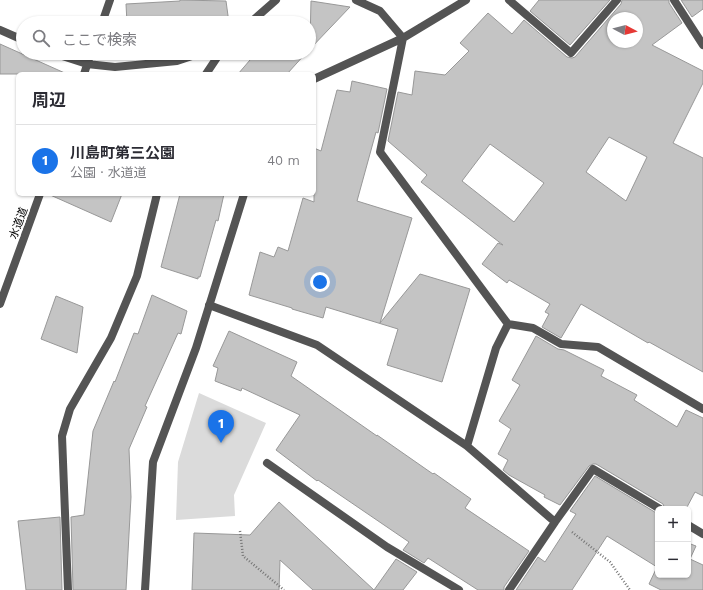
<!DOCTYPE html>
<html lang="ja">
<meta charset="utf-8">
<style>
body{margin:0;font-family:"Work Sans","Noto Sans JP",sans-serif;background:#f2f2f3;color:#2b2b33}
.controls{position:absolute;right:12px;bottom:12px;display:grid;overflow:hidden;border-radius:6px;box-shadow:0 1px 3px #0004}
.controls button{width:36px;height:36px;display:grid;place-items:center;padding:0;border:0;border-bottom:1px solid #e1e1e2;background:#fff;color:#2b2b33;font:20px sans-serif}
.compass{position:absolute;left:607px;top:12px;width:36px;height:36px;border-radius:50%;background:#fff;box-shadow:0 1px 3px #0004;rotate:97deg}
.you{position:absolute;left:320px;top:282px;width:14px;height:14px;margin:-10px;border:3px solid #fff;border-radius:50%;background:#1a73e8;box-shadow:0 0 0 6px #1a73e833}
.badge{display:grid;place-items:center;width:26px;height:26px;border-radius:50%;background:#1a73e8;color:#fff;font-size:13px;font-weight:700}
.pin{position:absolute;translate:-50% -33px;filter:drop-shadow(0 1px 2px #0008)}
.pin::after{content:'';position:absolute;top:21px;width:14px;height:12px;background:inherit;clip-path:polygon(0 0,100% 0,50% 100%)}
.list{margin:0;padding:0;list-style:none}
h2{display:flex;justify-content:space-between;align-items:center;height:52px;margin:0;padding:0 16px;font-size:17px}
h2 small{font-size:13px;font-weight:400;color:#7c7c81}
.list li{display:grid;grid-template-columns:26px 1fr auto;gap:12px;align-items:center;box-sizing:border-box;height:72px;padding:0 16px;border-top:1px solid #e1e1e2}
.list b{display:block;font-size:15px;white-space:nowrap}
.list p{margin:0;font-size:13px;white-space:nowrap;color:#7c7c81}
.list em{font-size:13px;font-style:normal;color:#7c7c81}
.icon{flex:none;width:22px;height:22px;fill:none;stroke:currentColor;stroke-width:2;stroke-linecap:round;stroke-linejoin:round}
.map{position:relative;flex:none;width:703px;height:590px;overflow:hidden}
.search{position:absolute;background:#fff;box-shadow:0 1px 3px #0004;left:16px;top:16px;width:300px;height:44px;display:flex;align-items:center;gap:10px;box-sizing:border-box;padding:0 14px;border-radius:22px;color:#7c7c81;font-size:15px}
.panel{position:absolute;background:#fff;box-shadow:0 1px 3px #0004;left:16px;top:72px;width:300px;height:124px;border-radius:6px}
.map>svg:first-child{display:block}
.green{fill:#dbdbdb}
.building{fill:#c4c4c4;stroke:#989898;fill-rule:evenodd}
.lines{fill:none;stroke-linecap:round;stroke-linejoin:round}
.path{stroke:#767676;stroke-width:2.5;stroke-dasharray:1 2;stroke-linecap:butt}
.lane{stroke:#545454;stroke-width:8}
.street{stroke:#545454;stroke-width:8}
.labels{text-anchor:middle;stroke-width:4;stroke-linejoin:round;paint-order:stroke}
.street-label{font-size:11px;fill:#000;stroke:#fff}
</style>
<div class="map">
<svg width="703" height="590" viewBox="0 0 703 590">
<rect width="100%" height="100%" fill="#fff"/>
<path class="green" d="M 199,393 L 266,423 L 234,495 L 235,516 L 176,520 L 178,462 Z"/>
<path class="building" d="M 180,0 L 226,1 L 229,23 L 127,23 L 126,4 L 180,1 Z
M 539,0 L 610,0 L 570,45 L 530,11 Z
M 622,0 L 669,0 L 669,3 L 682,23 L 652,45 L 703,71 L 703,83 L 673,143 L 703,158 L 703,372 L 649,342 L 648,343 L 581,304 L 561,338 L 542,327 L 549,314 L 545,312 L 550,304 L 509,280 L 507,283 L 482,264 L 498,243 L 503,245 L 421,182 L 427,175 L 388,141 L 398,92 L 412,95 L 415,71 L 445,75 L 469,51 L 460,43 L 488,13 L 512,34 L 524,20 L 567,57 L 572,58 L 575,57 L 621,4 ZM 613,18 L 637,18 L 637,42 L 613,42 ZM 609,137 L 647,157 L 626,201 L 586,172 ZM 490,144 L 544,183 L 514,222 L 462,181 Z
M 681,0 L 703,0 L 703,9 L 692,17 Z
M 311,1 L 350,7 L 309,50 L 309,41 L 310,42 Z
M 0,44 L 67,74 L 0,74 Z
M 256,53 L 306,53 L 287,74 L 238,74 Z
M 352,81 L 387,89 L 378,133 L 376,132 L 357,201 L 412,218 L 380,323 L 420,274 L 470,289 L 442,382 L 387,365 L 398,329 L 326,307 L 323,318 L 292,309 L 292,308 L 249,295 L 260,252 L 274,257 L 278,247 L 288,251 L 303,198 L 314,202 L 314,148 L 321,151 L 337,90 L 350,92 Z
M 48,194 L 122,194 L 111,222 Z
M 180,194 L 224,194 L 218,221 L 216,220 L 200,277 L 198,277 L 198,279 L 161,267 Z
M 152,295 L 187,311 L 181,334 L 178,333 L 145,406 L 147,407 L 129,449 L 131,497 L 126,590 L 73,590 L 71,517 L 84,515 L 93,431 L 114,381 L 115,382 L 134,333 L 138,334 Z
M 56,296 L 83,307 L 77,353 L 41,339 Z
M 229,331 L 297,362 L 291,376 L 377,436 L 377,435 L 433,474 L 434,473 L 471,499 L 465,508 L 529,551 L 504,587 L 504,590 L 478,590 L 428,558 L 424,563 L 403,550 L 409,542 L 318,480 L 317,481 L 276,450 L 300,415 L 242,388 L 241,391 L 215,381 L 218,368 L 213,366 Z
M 536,336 L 558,349 L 564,350 L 604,370 L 601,376 L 637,395 L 634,400 L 677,427 L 686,410 L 703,418 L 703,496 L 695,492 L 686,509 L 665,509 L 663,504 L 596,464 L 593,464 L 589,466 L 560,505 L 544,497 L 545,495 L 509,475 L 503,470 L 508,460 L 498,454 L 511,429 L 499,421 L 520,385 L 512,380 Z
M 595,476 L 658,514 L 658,575 L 688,575 L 688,543 L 696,546 L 690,559 L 703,565 L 703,590 L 661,590 L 649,584 L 657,567 L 607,536 L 572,590 L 516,590 L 538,557 L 545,562 L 576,514 L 570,511 Z
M 279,502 L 374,590 L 396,559 L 417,572 L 403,590 L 313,590 L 280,560 L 279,590 L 192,590 L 194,533 L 250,535 Z
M 60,517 L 62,590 L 26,590 L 18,521 Z"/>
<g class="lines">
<path class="path" d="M 240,531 L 243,556 L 284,590
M 572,532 L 610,562 L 630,590"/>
<path class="lane" d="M 509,0 L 571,53 L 617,0
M 267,463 L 387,547 L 459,590"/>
<path class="street" d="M 356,0 L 380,11 L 403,38
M 674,0 L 703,45
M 102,23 L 110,0
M 250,23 L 276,0
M 0,30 L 23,40
M 403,38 L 380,152 L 508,324 L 496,348 L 467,446 L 555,522 L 509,590
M 53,53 L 87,64 L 115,67 L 177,61 L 201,53
M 84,74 L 91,53
M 206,74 L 220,53
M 314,79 L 403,38 L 466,0
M 0,304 L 40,194
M 209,305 L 317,345 L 467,446
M 508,324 L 533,328 L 561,344 L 598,347 L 703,409
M 555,522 L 593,469 L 660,509
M 688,525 L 703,534
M 68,590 L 62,436 L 70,409 L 111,338 L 137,276 L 157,194
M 145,590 L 153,462 L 196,348 L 244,194"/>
</g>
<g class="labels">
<g class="street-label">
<text transform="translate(18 223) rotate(-70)" y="4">水道道</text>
</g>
</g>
</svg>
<div class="controls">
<button>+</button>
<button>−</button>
</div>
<svg class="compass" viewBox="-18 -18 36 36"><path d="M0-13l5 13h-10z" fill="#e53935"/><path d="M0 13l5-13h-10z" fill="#7c7c81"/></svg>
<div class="you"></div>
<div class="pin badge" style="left:221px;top:443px">1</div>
<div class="search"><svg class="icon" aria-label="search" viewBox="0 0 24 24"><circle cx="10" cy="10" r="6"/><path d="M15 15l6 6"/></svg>ここで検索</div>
<section class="panel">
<h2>周辺<small></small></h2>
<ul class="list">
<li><span class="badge">1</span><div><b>川島町第三公園</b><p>公園 · 水道道</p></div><em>40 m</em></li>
</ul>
</section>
</div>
